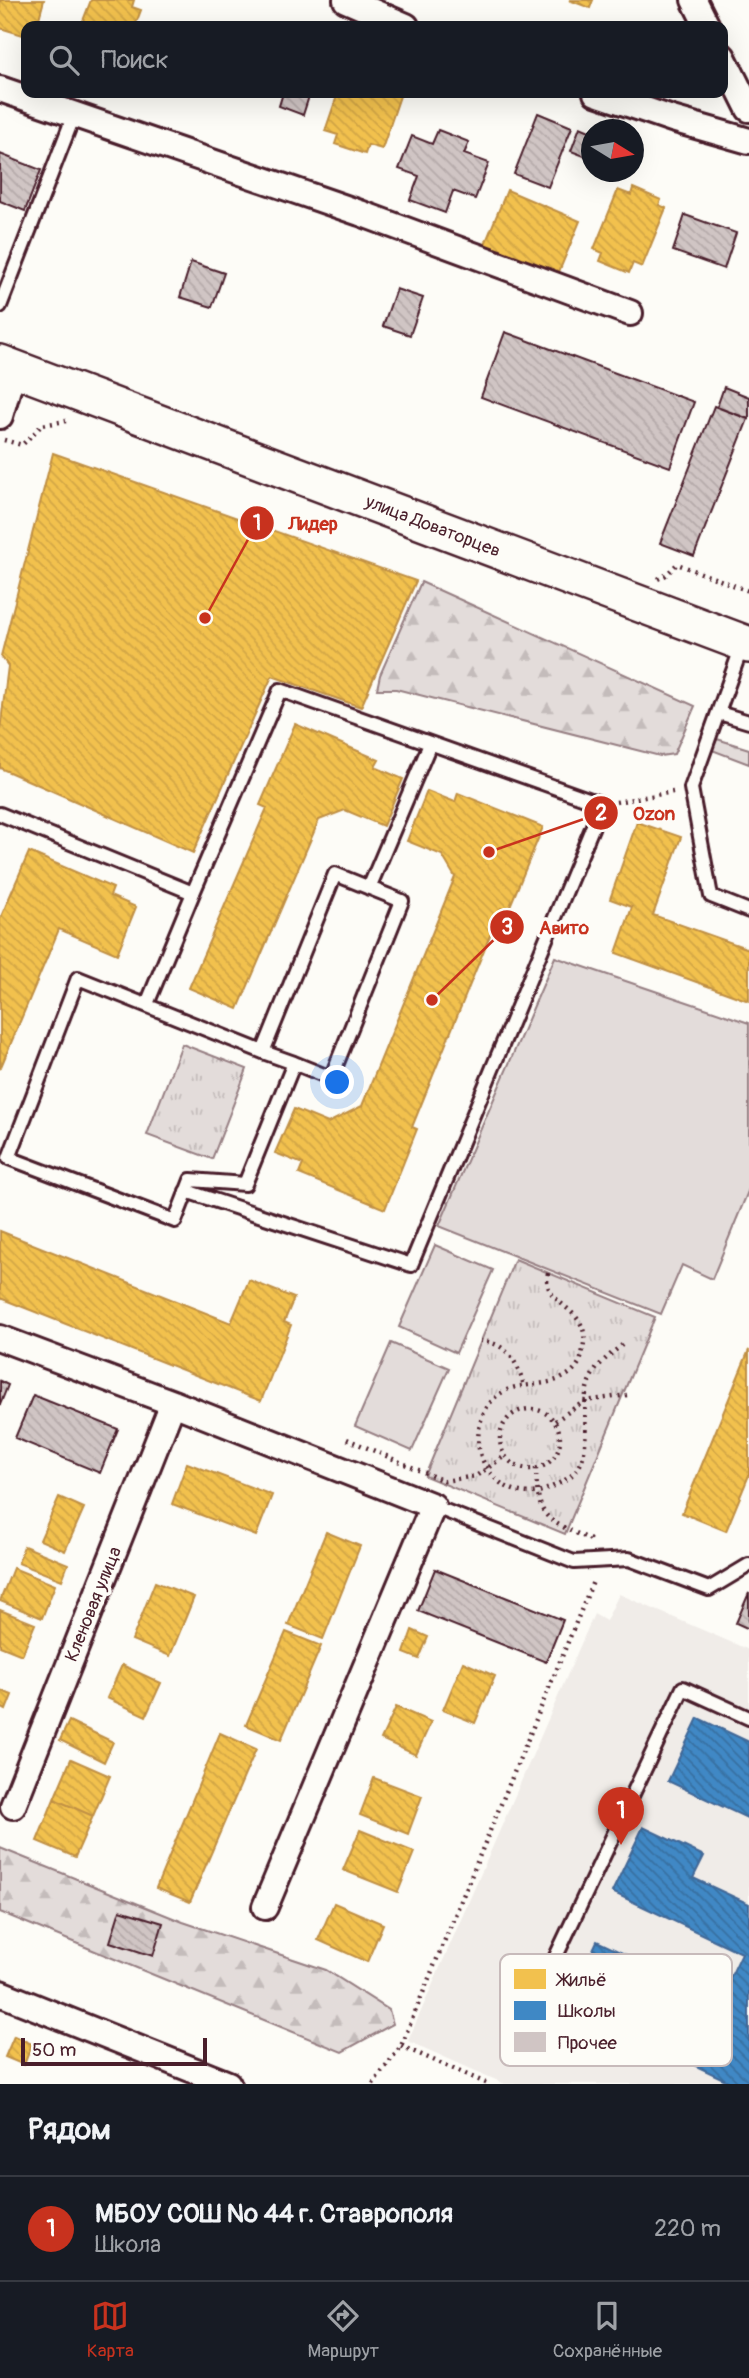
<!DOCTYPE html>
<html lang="ru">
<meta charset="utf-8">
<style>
body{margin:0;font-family:Pangolin,sans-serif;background:#242831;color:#f1f3f6}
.compass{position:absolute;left:581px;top:119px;width:63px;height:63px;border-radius:50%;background:#171b24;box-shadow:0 7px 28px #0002;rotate:101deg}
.scale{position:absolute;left:21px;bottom:18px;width:186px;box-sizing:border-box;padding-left:7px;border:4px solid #4a1f2b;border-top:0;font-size:19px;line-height:24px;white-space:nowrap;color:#4a1f2b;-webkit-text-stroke:5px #fdfcf7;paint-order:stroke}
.you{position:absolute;left:338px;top:1083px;width:24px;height:24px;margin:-18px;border:5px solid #fff;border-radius:50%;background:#1a73e8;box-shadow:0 0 0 10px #1a73e833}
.badge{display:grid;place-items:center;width:46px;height:46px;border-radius:50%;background:#c8321e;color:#fff;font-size:23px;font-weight:700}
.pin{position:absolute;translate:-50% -58px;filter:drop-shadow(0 2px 4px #0008)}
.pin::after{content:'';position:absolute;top:37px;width:24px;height:21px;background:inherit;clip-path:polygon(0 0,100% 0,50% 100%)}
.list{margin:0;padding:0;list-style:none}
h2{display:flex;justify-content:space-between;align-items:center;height:91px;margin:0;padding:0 28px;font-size:30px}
h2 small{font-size:23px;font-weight:400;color:#9ea1a6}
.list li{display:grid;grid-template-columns:46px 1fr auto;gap:21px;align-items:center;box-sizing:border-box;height:105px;padding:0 28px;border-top:2px solid #363941}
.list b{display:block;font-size:26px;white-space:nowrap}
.list p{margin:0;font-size:23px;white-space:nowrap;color:#9ea1a6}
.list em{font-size:23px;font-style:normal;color:#9ea1a6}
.icon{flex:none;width:38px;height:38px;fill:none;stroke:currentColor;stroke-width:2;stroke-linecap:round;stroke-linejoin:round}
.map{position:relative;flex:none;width:749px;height:2084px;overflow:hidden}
.search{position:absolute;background:#171b24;box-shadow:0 7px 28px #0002;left:21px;right:21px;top:21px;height:77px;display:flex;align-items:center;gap:18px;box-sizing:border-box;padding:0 24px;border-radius:14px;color:#9ea1a6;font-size:26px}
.sheet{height:196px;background:#171b24}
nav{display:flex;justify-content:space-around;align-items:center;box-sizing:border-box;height:98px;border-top:2px solid #363941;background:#171b24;font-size:19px;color:#9ea1a6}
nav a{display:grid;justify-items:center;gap:4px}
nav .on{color:#c8321e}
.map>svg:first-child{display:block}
.built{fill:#f0ece8}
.green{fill:#e3dcda;stroke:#967e82;stroke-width:2}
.forest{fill:url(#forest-firs);stroke:#967e82;stroke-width:2}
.park{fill:url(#park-tufts);stroke:#967e82;stroke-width:2}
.homes{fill:url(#homes-back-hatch);stroke:#c09044;stroke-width:2}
.schools{fill:url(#schools-back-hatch);stroke:#426897;stroke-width:2}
.building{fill:url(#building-back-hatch);stroke:#4a1f2b;stroke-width:2}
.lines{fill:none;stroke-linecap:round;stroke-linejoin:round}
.service-casing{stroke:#4a1f2b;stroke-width:18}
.minor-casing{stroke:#4a1f2b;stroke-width:30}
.secondary-casing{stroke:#4a1f2b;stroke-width:40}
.path{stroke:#4a1f2b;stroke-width:4.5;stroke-dasharray:2 5;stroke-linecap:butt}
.service{stroke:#fdfcf7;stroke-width:12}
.minor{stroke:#fdfcf7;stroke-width:24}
.secondary{stroke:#fdfcf7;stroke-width:35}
.labels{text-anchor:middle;stroke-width:7;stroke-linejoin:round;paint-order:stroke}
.street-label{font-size:18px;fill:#4a1f2b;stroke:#fdfcf7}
.key{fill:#fdfcf7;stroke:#c7baba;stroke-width:2}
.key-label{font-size:19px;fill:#4a1f2b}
.leader{fill:none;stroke:#c8321e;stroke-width:2.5}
.callout-dot{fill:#c8321e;stroke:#fdfcf7;stroke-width:2.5}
.mark-label{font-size:21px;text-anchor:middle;font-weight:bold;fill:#fff}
.callout-label{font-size:19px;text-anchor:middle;font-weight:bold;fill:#c8321e;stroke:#fdfcf7;stroke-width:7;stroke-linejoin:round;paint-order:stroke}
</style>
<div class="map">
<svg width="749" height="2084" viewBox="0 0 749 2084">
<defs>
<pattern id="forest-firs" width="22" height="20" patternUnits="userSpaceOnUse" patternTransform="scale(1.75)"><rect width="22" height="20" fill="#e3dcda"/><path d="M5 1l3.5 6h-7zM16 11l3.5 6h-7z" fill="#c4bcbb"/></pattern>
<pattern id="park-tufts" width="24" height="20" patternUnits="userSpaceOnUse" patternTransform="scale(1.75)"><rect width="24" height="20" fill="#e3dcda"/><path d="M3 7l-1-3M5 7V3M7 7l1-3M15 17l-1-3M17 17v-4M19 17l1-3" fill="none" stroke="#c4bcbb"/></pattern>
<pattern id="homes-back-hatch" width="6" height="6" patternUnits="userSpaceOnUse" patternTransform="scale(1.75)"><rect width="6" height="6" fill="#f2c14e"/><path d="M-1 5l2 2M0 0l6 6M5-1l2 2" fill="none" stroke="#d1a544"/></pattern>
<pattern id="schools-back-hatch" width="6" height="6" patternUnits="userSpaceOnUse" patternTransform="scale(1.75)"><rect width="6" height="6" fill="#3f88c5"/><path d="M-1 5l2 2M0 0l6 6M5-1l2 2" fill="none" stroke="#376fa0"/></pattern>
<pattern id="building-back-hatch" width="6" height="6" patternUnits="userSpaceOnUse" patternTransform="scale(1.75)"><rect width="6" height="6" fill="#d0c5c4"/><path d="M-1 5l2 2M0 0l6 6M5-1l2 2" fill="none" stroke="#b4a9a9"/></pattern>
</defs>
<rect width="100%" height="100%" fill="#fdfcf7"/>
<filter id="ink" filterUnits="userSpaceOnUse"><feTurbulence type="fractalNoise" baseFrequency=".0143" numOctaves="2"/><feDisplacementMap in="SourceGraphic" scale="14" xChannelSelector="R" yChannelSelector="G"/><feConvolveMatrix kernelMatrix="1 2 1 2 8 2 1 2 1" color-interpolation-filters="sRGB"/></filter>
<g filter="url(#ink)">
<path class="built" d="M 619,1594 L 749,1650 L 749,2084 L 505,2084 L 408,2041 L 594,1614 L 606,1621 Z"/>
<path class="green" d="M 555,957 L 749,1023 L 749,1189 L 712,1279 L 682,1265 L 661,1314 L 439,1226 Z
M 435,1245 L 493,1270 L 456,1353 L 399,1327 Z
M 391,1343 L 449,1368 L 412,1451 L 355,1426 Z"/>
<path class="forest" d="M 421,582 L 695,706 L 674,754 L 660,756 L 396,689 L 377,689 L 380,675 Z
M 717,739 L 749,749 L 749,764 L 712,750 Z
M 0,1848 L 183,1922 L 326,1970 L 389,2010 L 393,2024 L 342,2052 L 0,1912 Z"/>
<path class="park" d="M 182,1044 L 247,1069 L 212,1159 L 147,1135 Z
M 515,1259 L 655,1317 L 565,1534 L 425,1476 Z"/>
<path class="homes" d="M 0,0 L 44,0 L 37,26 L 26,26 L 26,36 L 0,28 Z
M 91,0 L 134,0 L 132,7 L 141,10 L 135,26 L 81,26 Z
M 569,0 L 593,0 L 590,8 Z
M 338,93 L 401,93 L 382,149 L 368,145 L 365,154 L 335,144 L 338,135 L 325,131 Z
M 633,188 L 661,200 L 659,205 L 666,208 L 642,267 L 633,263 L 629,273 L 600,261 L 603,253 L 594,249 L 618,190 L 631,195 Z
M 507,190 L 580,221 L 556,279 L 483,249 Z
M 53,453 L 416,581 L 361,707 L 272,676 L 193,853 L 0,768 L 0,730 L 8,666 L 1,656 Z
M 295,724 L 379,760 L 375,767 L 403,779 L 383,826 L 345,810 L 319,820 L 238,1009 L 189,988 L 267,808 L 260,805 Z
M 427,791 L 455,802 L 458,793 L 543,827 L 508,911 L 501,908 L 412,1127 L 417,1129 L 385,1209 L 299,1174 L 303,1164 L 275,1153 L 294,1109 L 328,1123 L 362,1106 L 455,877 L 442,855 L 407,841 Z
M 637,822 L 681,837 L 653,915 L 749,949 L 749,1001 L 616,953 L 632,907 L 610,899 Z
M 29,852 L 113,888 L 110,896 L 136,907 L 117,954 L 59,929 L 0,1069 L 0,919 Z
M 0,1231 L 231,1323 L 249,1280 L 294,1298 L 284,1322 L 291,1325 L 261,1401 L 0,1298 Z
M 749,1350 L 749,1475 L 726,1531 L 682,1513 Z
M 187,1463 L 272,1495 L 256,1536 L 172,1504 Z
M 59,1497 L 84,1508 L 65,1551 L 40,1540 Z
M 326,1532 L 360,1546 L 323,1639 L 288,1625 Z
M 24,1546 L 68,1564 L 62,1580 L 18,1563 Z
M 13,1568 L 55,1585 L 42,1618 L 0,1601 Z
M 155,1582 L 194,1597 L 170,1656 L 132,1640 Z
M 0,1610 L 35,1624 L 22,1655 L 0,1646 Z
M 412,1630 L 428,1637 L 419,1659 L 404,1653 Z
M 286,1632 L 321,1646 L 281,1740 L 246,1725 Z
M 463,1662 L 495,1676 L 475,1723 L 443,1710 Z
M 122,1665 L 161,1683 L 146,1716 L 107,1698 Z
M 0,1690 L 12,1695 L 6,1710 L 0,1707 Z
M 396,1707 L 431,1722 L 416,1755 L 381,1739 Z
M 69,1721 L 113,1742 L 104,1762 L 60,1740 Z
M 220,1733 L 256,1749 L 190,1902 L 156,1888 Z
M 71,1759 L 110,1776 L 93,1816 L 54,1799 Z
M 374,1778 L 422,1796 L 408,1834 L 360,1815 Z
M 54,1799 L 93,1816 L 75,1857 L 37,1841 Z
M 360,1830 L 414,1852 L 398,1892 L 343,1870 Z
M 334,1903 L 383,1924 L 367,1962 L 318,1940 Z
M 14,2036 L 32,2044 L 24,2065 L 5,2057 Z"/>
<path class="schools" d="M 698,1718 L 749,1742 L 749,1819 L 668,1781 Z
M 643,1827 L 704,1856 L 693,1878 L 749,1904 L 749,2084 L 734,2084 L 567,2005 L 597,1941 L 720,1999 L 742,1953 L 612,1892 Z"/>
<path class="building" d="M 283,93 L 310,93 L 303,115 L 279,106 Z
M 538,113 L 572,127 L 548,187 L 514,174 Z
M 580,127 L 592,132 L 592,159 L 571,151 Z
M 438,130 L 469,142 L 464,154 L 489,163 L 475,199 L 453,191 L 445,213 L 410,200 L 419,176 L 399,169 L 412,136 L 432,144 Z
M 0,154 L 41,170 L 25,211 L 0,201 Z
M 685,215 L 736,233 L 724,269 L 673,251 Z
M 191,262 L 224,273 L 212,307 L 180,297 Z
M 396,289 L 423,298 L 410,335 L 383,326 Z
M 505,332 L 694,402 L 670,467 L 481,397 Z
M 724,387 L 749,397 L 749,419 L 717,407 Z
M 714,406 L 748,419 L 694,556 L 660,543 Z
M 0,1381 L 8,1385 L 0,1405 Z
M 33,1395 L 118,1429 L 100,1473 L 15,1438 Z
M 435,1569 L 563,1620 L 546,1662 L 418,1611 Z
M 749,1593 L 749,1629 L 736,1623 Z
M 120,1910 L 163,1923 L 153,1956 L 110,1942 Z"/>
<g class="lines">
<g class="service-casing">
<path id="service" d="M 0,306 L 74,115
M 742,646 L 691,788 L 711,896 L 749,911
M 719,713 L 749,722
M 0,814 L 193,893 L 147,1004
M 335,874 L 402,901 L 331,1078 L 294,1063 L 245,1184 L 191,1180 L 175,1221 L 9,1158 L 78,978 L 263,1052 Z
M 369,888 L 430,744
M 263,1052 L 294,1063
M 186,1191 L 411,1265 L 602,804 L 280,690 L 193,893
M 433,1506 L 574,1562 L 629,1559 L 709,1589 L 749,1565
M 532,2007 L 683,1688 L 749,1718"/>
</g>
<g class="minor-casing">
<path id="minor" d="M 346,0 L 406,26
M 694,0 L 707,26
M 723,57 L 749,109
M 0,89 L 360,213 L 630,313
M 596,93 L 672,119 L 749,141
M 0,416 L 14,368
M 0,1338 L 173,1403 L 433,1506 L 265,1907
M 13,1806 L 173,1403
M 0,1993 L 228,2084"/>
</g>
<g class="secondary-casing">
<path id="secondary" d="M 0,363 L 749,645"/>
</g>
<path class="path" d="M 4,440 L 22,445 L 42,425 L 66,421
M 658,579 L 666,575 L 677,564 L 749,591
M 616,802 L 673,792
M 548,1273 C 540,1305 589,1307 584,1343 C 583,1349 582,1358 579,1363 C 566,1385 537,1383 516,1387 C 487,1393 475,1423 479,1449 C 482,1463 490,1475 502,1484 C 515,1493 532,1496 547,1489 C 556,1485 567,1480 574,1473 C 594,1454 580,1410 588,1385 C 593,1368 608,1356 622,1345
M 480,1341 C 507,1342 518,1363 524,1386
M500 1439a30 30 0 1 1 60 0a30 30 0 1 1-60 0Z
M 555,1421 L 585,1401 L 627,1395
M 347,1439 L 444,1481 L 476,1476 L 505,1456
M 536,1468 C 537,1520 546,1519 589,1539 L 592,1543
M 401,2046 L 488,2084
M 373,2084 L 401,2046 L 594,1579"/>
<use href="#service" class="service"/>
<use href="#minor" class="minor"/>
<use href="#secondary" class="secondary"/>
</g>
</g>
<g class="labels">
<g class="street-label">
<text transform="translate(433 526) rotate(21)" y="6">улица Доваторцев</text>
<text transform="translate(93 1604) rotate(-68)" y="6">Кленовая улица</text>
</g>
</g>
<rect x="500" y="1954" width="232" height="112" rx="10" class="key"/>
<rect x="514" y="1969" width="32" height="20" fill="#f2c14e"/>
<rect x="514" y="2001" width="32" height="19" fill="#3f88c5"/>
<rect x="514" y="2032" width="32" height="20" fill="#d0c5c4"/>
<g class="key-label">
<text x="558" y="1986">Жильё</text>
<text x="558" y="2017">Школы</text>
<text x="558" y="2049">Прочее</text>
</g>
<path class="leader" d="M205 618L257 523M489 852L601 813M432 1000L507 927"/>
<g class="callout-dot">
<circle cx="205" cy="618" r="7"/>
<circle cx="489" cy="852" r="7"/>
<circle cx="432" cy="1000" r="7"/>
<circle cx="257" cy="523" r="18"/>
<circle cx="601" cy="813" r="18"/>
<circle cx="507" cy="927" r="18"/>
</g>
<g class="mark-label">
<text x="257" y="530">1</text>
<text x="601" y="820">2</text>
<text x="507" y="934">3</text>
</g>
<g class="callout-label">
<text x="313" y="530">Лидер</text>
<text x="654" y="820">Ozon</text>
<text x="564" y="934">Авито</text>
</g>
</svg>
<svg class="compass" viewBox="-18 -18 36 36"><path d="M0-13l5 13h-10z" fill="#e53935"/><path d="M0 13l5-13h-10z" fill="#9ea1a6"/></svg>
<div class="scale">50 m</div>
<div class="you"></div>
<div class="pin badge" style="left:621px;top:1845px">1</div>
<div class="search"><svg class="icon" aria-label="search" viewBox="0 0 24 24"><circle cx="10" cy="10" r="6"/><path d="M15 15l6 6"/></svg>Поиск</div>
</div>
<section class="sheet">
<h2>Рядом<small></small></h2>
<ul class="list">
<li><span class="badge">1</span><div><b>МБОУ СОШ № 44 г. Ставрополя</b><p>Школа</p></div><em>220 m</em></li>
</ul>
</section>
<nav>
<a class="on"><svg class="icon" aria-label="map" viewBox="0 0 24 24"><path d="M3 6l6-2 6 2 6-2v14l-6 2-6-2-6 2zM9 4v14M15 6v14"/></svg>Карта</a>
<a><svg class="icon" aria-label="directions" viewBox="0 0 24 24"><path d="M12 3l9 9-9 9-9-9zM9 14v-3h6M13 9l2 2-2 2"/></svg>Маршрут</a>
<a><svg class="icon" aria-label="saved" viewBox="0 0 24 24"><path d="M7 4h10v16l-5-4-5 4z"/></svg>Сохранённые</a>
</nav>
